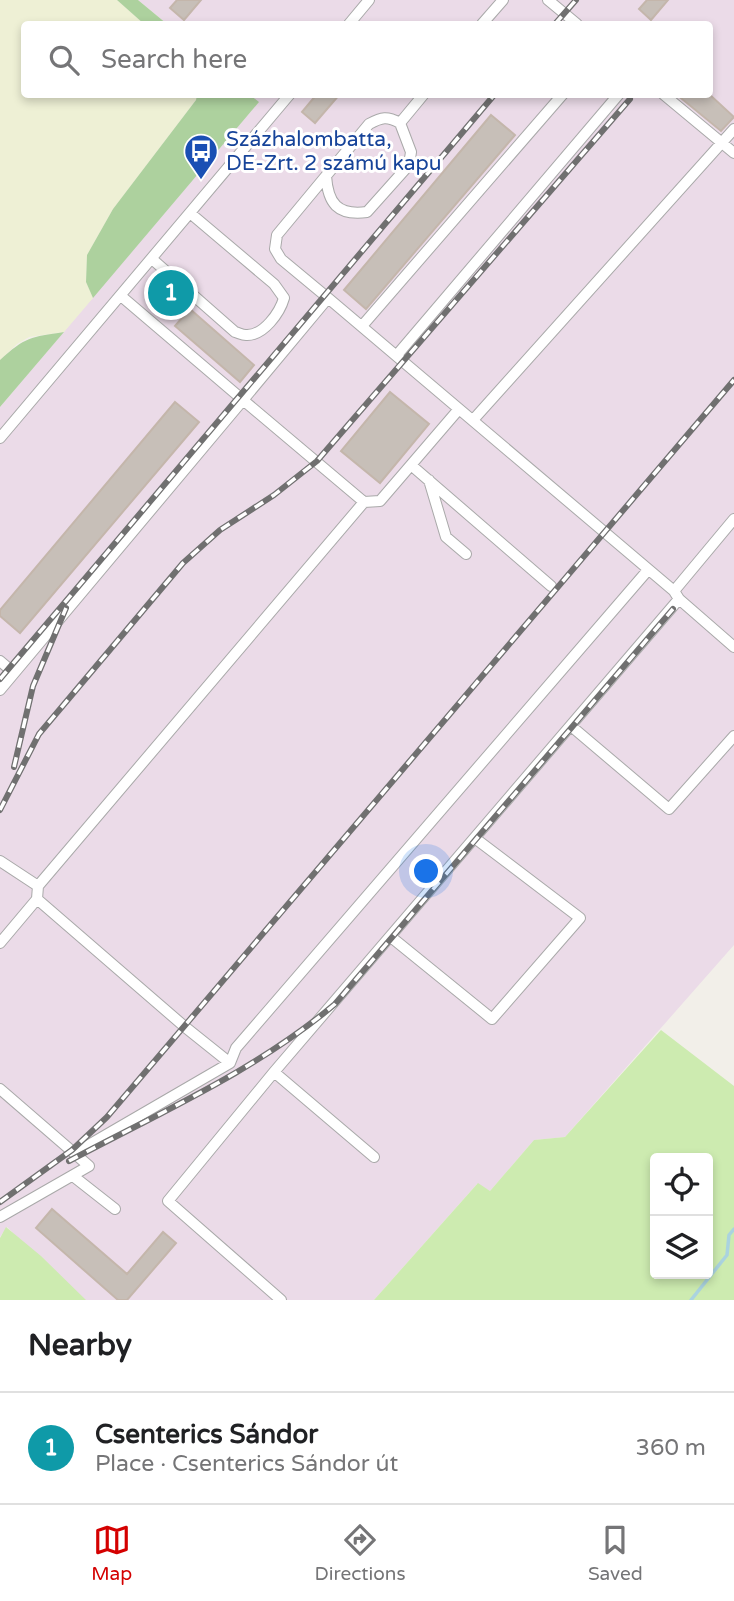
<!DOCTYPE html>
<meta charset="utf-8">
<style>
body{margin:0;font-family:"Varela Round",sans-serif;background:#f2f2f2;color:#202124}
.controls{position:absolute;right:21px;bottom:21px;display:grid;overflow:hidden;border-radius:7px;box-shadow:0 4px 10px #0003}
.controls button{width:63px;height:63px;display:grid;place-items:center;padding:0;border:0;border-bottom:2px solid #e0e0e0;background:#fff;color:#202124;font:35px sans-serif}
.you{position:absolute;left:427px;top:872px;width:24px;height:24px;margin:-18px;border:5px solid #fff;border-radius:50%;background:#1a73e8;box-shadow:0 0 0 10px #1a73e833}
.badge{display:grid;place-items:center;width:46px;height:46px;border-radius:50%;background:#d40000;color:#fff;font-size:23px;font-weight:700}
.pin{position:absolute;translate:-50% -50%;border:4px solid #fff;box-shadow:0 2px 7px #0006}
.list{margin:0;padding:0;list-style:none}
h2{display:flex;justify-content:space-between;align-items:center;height:91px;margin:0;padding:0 28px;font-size:30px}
h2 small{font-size:23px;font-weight:400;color:#757577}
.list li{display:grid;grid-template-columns:46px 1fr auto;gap:21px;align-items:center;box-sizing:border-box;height:112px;padding:0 28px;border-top:2px solid #e0e0e0}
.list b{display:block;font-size:26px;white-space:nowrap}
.list p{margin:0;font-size:23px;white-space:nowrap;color:#757577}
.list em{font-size:23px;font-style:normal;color:#757577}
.icon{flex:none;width:38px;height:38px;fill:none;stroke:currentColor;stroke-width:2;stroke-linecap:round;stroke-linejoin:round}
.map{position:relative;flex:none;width:734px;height:1300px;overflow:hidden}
.search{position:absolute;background:#fff;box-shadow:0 4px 10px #0003;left:21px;right:21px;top:21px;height:77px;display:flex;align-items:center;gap:18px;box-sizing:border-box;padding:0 24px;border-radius:7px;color:#757577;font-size:26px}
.sheet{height:203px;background:#fff}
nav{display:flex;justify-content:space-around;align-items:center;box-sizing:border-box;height:98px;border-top:2px solid #e0e0e0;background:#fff;font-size:19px;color:#757577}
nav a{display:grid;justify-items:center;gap:4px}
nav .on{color:#d40000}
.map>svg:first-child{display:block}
.industrial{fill:#ebdbe8}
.farmland{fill:#eef0d5}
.grass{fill:#cdebb0;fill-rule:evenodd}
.forest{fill:#add19e}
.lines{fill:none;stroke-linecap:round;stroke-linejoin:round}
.stream{stroke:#aad3df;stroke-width:3.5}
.building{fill:#c7bfb8;stroke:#c4b6ab;stroke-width:2}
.minor-casing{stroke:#a9a9a9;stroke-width:12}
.minor{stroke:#fff;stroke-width:10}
.rail-casing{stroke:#707070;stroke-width:6}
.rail{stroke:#fff;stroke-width:3.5;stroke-dasharray:10;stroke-linecap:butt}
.labels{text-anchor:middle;stroke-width:6;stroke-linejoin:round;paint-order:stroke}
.transit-label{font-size:21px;fill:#164399;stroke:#fff;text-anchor:start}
</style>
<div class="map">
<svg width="734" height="1300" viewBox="0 0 734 1300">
<rect width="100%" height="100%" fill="#f2efe9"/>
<path class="industrial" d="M 138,0 L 734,0 L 734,945 L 565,1137 L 534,1140 L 490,1191 L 477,1184 L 374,1300 L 82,1300 L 7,1227 L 0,1237 L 0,407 L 258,103 L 250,95 L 710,94 L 710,24 L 167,24 Z"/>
<path class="farmland" d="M 0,0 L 117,0 L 144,24 L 24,24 L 24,94 L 197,95 L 196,100 L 113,209 L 87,255 L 86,282 L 93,298 L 64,332 L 29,337 L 17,344 L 0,360 Z"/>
<path class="grass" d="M 661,1030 L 734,1086 L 734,1300 L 374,1300 L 478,1183 L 490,1191 L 534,1140 L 565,1137 ZM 655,1158 L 708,1158 L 708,1274 L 655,1274 Z
M 6,1227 L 41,1256 L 86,1300 L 0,1300 L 0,1238 Z"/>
<path class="forest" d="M 117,0 L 138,0 L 167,24 L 144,24 Z
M 197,95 L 250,95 L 259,102 L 93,298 L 86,282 L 87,255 L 113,209 L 196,100 Z
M 64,332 L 0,407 L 0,360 C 25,337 31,337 64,332 Z"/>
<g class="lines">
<path class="stream" d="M 691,1300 L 727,1255 L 729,1235 L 734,1229"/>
</g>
<path class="building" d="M 177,0 L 201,0 L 184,20 L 170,8 Z
M 647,0 L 668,0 L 651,20 L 639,9 Z
M 317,94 L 340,94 L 315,123 L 302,112 Z
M 676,94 L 709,94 L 734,117 L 721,131 Z
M 491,115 L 515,135 L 366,309 L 344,290 Z
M 190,309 L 254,365 L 240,382 L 175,326 Z
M 390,392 L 429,424 L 380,483 L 341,451 Z
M 175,402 L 199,422 L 20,633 L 0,616 L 0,610 Z
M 52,1209 L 127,1274 L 163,1232 L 176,1243 L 127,1300 L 118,1300 L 36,1228 Z"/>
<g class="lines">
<g class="minor-casing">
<path id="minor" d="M 548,0 L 577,24
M 349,24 L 369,0
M 482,24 L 503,0
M 663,94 L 734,153
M 326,176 C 328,203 337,216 367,212 L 409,165 L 411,152 L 400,123
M 152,259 L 235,332 C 239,333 242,335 246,335 C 264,336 280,312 284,298 L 274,284 L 190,213
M 328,298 L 281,259 L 275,249 L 277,235 L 369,124 C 382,117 387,116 400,123 L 424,94
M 362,326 L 563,94
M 397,355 L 619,94
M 459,409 L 380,501 L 364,502 L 243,400 L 328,298 L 674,591 L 679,599
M 473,420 L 734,129
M 0,438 L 290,94
M 411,465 L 551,586
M 429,480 L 446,537 L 466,554
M 674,591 L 734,519
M 0,661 L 14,673
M 0,690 L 243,400 L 121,296
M 571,726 L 669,809 L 734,736
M 0,861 L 38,886
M 37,899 L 185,1027 L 230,1063 L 236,1048 L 648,570
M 391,937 L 492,1019 L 580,918 L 476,839
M 0,943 L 37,899 L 38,886 L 364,502
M 274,1072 L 374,1157
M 0,1089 L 89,1166 L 0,1217
M 75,1153 L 230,1063
M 73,1176 L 115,1209
M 281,1300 L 168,1201 L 274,1072 L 679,599 L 734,647"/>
</g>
<use href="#minor" class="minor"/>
<g class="rail-casing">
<path id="rail" d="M 555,24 L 576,0
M 0,679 L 495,94
M 14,767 L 33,686 L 66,608
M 0,810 L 39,734 L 183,563 L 220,530 L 274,495 L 317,461 L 630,99
M 69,1161 C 159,1113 257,1070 335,1004 L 673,609
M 0,1202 L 72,1150 L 107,1117 L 734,380"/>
</g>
<use href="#rail" class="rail"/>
</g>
<defs>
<g id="bus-pin" transform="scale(1.75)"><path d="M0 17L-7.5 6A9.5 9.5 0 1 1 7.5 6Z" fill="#1a4fb4" stroke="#fff"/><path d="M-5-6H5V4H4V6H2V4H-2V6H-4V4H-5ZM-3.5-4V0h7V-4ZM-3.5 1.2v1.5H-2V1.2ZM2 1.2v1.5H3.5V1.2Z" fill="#fff"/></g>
</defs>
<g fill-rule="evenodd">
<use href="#bus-pin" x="201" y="151"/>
</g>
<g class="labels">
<g class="transit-label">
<text x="226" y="146">Százhalombatta,<tspan x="226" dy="24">DE-Zrt. 2 számú kapu</tspan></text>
</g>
</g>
</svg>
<div class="controls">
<button><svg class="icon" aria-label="locate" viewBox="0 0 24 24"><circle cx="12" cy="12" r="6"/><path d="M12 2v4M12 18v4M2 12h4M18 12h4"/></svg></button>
<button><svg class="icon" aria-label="layers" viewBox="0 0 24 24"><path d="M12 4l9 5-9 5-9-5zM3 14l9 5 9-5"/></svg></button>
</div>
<div class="you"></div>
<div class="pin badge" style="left:171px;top:293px;background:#0f9aa8">1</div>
<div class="search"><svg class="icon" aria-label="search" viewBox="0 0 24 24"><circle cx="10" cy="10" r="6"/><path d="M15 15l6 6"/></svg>Search here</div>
</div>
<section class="sheet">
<h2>Nearby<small></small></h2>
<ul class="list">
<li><span class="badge" style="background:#0f9aa8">1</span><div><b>Csenterics Sándor</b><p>Place · Csenterics Sándor út</p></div><em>360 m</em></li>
</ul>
</section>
<nav>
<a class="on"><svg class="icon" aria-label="map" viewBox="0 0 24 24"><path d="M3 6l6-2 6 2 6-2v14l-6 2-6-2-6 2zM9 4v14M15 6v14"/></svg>Map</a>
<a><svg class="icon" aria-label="directions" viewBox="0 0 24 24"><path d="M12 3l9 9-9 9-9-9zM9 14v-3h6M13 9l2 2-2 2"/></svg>Directions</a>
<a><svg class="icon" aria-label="saved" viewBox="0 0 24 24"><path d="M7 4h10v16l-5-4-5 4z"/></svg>Saved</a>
</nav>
